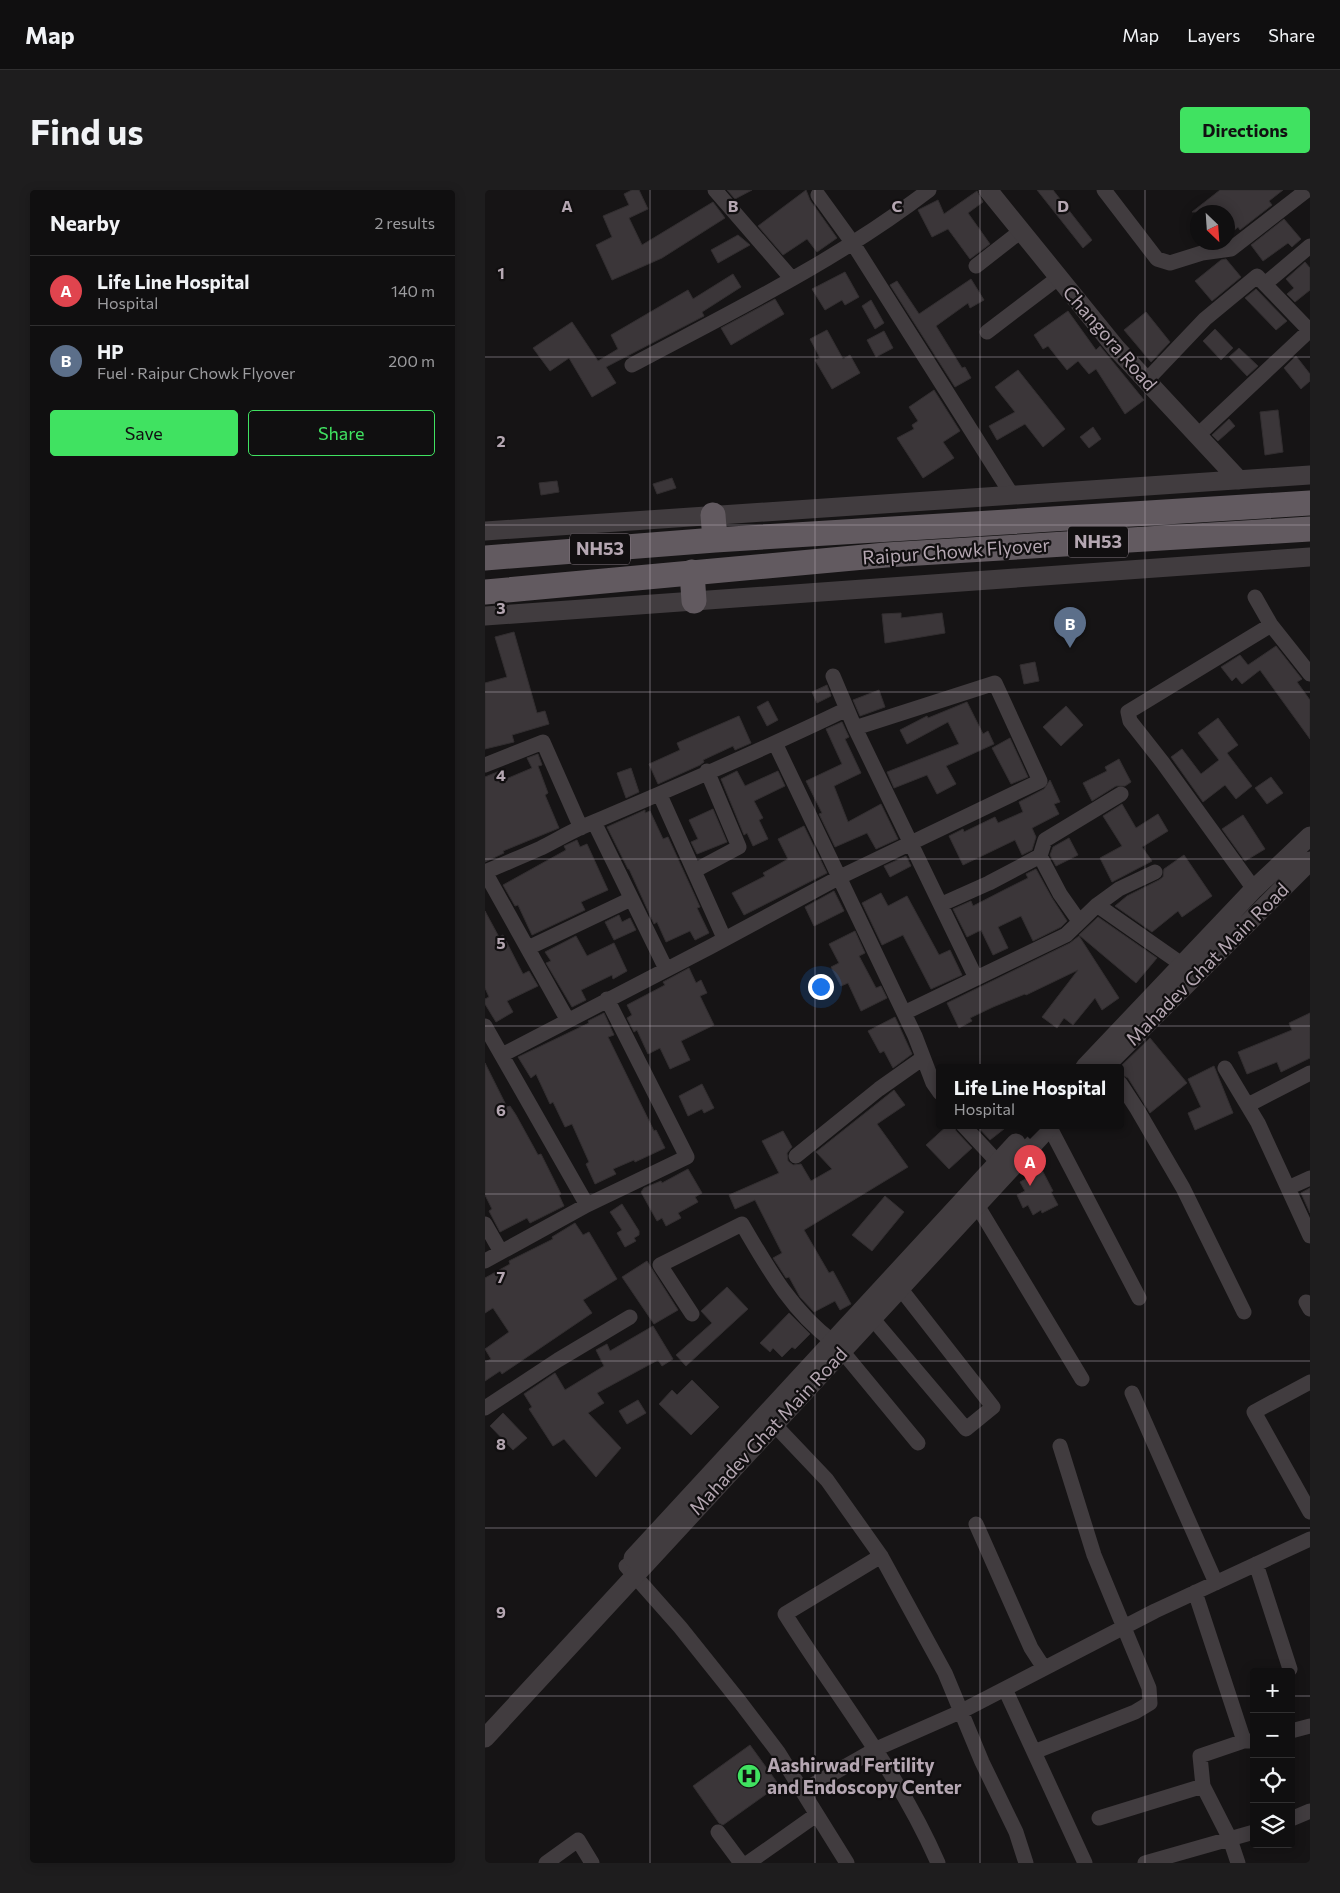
<!DOCTYPE html>
<meta charset="utf-8">
<style>
body{margin:0;font-family:Commissioner,sans-serif;background:#1e1d1e;color:#f1f3f6}
.controls{position:absolute;right:15px;bottom:15px;display:grid;overflow:hidden;border-radius:5px;box-shadow:0 2px 12px #0003}
.controls button{width:45px;height:45px;display:grid;place-items:center;padding:0;border:0;border-bottom:1px solid #302f30;background:#100f10;color:#f1f3f6;font:25px sans-serif}
.compass{position:absolute;left:705px;top:15px;width:45px;height:45px;border-radius:50%;background:#100f10;box-shadow:0 2px 12px #0003;rotate:155deg}
.you{position:absolute;left:335px;top:796px;width:18px;height:18px;margin:-12px;border:4px solid #fff;border-radius:50%;background:#1a73e8;box-shadow:0 0 0 8px #1a73e833}
.badge{display:grid;place-items:center;width:32px;height:32px;border-radius:50%;background:#40e261;color:#fff;font-size:16px;font-weight:700}
.pin{position:absolute;translate:-50% -41px;filter:drop-shadow(0 1px 2px #0008)}
.pin::after{content:'';position:absolute;top:26px;width:18px;height:15px;background:inherit;clip-path:polygon(0 0,100% 0,50% 100%)}
.popup{position:absolute;left:451px;top:874px;width:188px;height:65px;box-sizing:border-box;display:grid;place-content:center;border-radius:5px;background:#100f10;filter:drop-shadow(0 1px 4px #0005);font-size:16px;white-space:nowrap;color:#9c9c9f}
.popup b{font-size:19px;color:#f1f3f6}
.popup::after{content:'';position:absolute;left:50%;top:100%;margin-left:-10px;border:10px solid transparent;border-top-color:#100f10}
.list{margin:0;padding:0;list-style:none}
h2{display:flex;justify-content:space-between;align-items:center;height:65px;margin:0;padding:0 20px;font-size:21px}
h2 small{font-size:16px;font-weight:400;color:#9c9c9f}
.list li{display:grid;grid-template-columns:32px 1fr auto;gap:15px;align-items:center;box-sizing:border-box;height:70px;padding:0 20px;border-top:1px solid #302f30}
.list b{display:block;font-size:19px;white-space:nowrap}
.list p{margin:0;font-size:16px;white-space:nowrap;color:#9c9c9f}
.list em{font-size:16px;font-style:normal;color:#9c9c9f}
.actions{display:flex;gap:10px;padding:15px 20px}
.actions a{flex:1;padding:11px 0;border:1px solid #40e261;border-radius:5px;text-align:center;font-size:18px;color:#40e261}
.actions .main{background:#40e261;color:#111}
.icon{flex:none;width:28px;height:28px;fill:none;stroke:currentColor;stroke-width:2;stroke-linecap:round;stroke-linejoin:round}
.map{position:relative;flex:none;width:825px;height:1673px;overflow:hidden;border-radius:5px}
header{display:flex;align-items:center;gap:30px;box-sizing:border-box;height:70px;padding:0 25px;background:#100f10;border-bottom:1px solid #302f30}
header strong{font-size:24px}
nav{display:flex;gap:28px;margin-inline-start:auto;font-size:18px}
.intro{display:flex;align-items:center;justify-content:space-between;box-sizing:border-box;height:120px;padding:0 30px}
h1{margin:0;font-size:35px}
.button{padding:12px 22px;border-radius:5px;background:#40e261;color:#111;font-size:18px;font-weight:700}
main{display:flex;gap:30px;padding:0 30px}
aside{flex:1;background:#100f10;border-radius:5px;box-shadow:0 2px 12px #0003}
.map>svg:first-child{display:block}
.building{fill:#3b3639;stroke:#322e30}
.lines{fill:none;stroke-linecap:round;stroke-linejoin:round}
.minor{stroke:#413c3f;stroke-width:15}
.tertiary{stroke:#413c3f;stroke-width:19}
.trunk{stroke:#625a60;stroke-width:25}
.grid{fill:none;stroke:#b5a7b2;stroke-width:1;stroke-opacity:0.55}
.labels{text-anchor:middle;stroke-width:4.5;stroke-linejoin:round;paint-order:stroke}
.shield{fill:#110f10;stroke:#847981;stroke-width:1}
.shield-label{font-size:18px;font-weight:bold;fill:#b5a7b2}
.street-label{font-size:19px;fill:#b5a7b2;stroke:#110f10}
.poi-label{font-size:19px;font-weight:bold;fill:#b5a7b2;stroke:#110f10;text-anchor:start}
.grid-label{font-size:16px;text-anchor:middle;font-weight:bold;fill:#b5a7b2;stroke:#110f10;stroke-width:4.5;stroke-linejoin:round;paint-order:stroke}
</style>
<header>
<strong>Map</strong>
<nav><a>Map</a><a>Layers</a><a>Share</a></nav>
</header>
<div class="intro"><h1>Find us</h1><a class="button">Directions</a></div>
<main>
<aside>
<h2>Nearby<small>2 results</small></h2>
<ul class="list">
<li><span class="badge" style="background:#e0444e">A</span><div><b>Life Line Hospital</b><p>Hospital</p></div><em>140 m</em></li>
<li><span class="badge" style="background:#5c6f8a">B</span><div><b>HP</b><p>Fuel · Raipur Chowk Flyover</p></div><em>200 m</em></li>
</ul>
<div class="actions"><a class="main">Save</a><a>Share</a></div>
</aside>
<div class="map">
<svg width="825" height="1673" viewBox="0 0 825 1673">
<rect width="100%" height="100%" fill="#161415"/>
<path class="building" d="M 147,0 L 154,0 L 163,19 L 144,28 L 157,55 L 228,12 L 240,28 L 177,68 L 127,90 L 111,55 L 127,47 L 118,26 L 144,15 L 139,4 Z
M 242,0 L 267,0 L 250,9 Z
M 321,0 L 325,10 L 352,48 L 332,62 L 322,49 L 298,65 L 273,36 Z
M 552,0 L 568,0 L 607,50 L 598,58 Z
M 735,0 L 798,0 L 784,11 L 787,15 L 755,40 L 753,37 L 742,46 L 742,22 L 707,22 Z
M 492,1 L 498,12 L 483,23 L 505,54 L 485,69 L 463,39 L 447,47 L 433,20 L 453,10 L 459,24 Z
M 799,29 L 816,49 L 807,57 L 803,53 L 778,71 L 766,55 Z
M 253,45 L 265,55 L 233,73 L 226,60 Z
M 741,69 L 756,87 L 727,111 L 710,91 L 736,70 Z
M 820,72 L 825,78 L 825,100 L 810,112 L 802,104 L 809,98 L 801,89 Z
M 360,82 L 374,107 L 360,115 L 357,110 L 340,120 L 327,99 Z
M 248,84 L 256,97 L 217,122 L 219,126 L 121,177 L 131,193 L 107,207 L 84,168 L 65,181 L 48,158 L 87,132 L 113,171 L 133,159 L 126,145 L 203,100 L 208,109 Z
M 486,89 L 499,110 L 485,118 L 483,113 L 451,136 L 477,178 L 480,177 L 486,188 L 470,197 L 405,95 L 412,91 L 434,124 Z
M 771,99 L 802,131 L 791,140 L 760,108 Z
M 290,109 L 299,124 L 246,155 L 236,138 Z
M 386,110 L 399,133 L 390,139 L 377,116 Z
M 583,121 L 611,160 L 615,156 L 659,210 L 640,224 L 611,179 L 604,184 L 593,171 L 582,180 L 563,156 L 558,159 L 549,145 Z
M 661,122 L 685,152 L 666,172 L 639,140 Z
M 730,139 L 748,158 L 736,170 L 718,151 Z
M 342,140 L 358,169 L 365,165 L 375,183 L 347,199 L 330,170 L 335,168 L 325,149 Z
M 399,141 L 408,158 L 391,167 L 382,150 Z
M 754,158 L 773,176 L 762,186 L 744,167 Z
M 811,166 L 825,184 L 825,191 L 816,199 L 799,178 Z
M 533,180 L 580,239 L 558,257 L 540,234 L 512,250 L 504,236 L 530,222 L 510,197 Z
M 449,200 L 475,241 L 458,252 L 469,268 L 438,288 L 412,248 L 429,239 L 427,235 L 433,231 L 424,217 Z
M 793,220 L 798,262 L 780,265 L 775,222 Z
M 744,229 L 750,236 L 733,251 L 727,245 Z
M 608,237 L 616,249 L 604,258 L 595,247 Z
M 187,288 L 191,298 L 172,304 L 168,294 Z
M 72,291 L 74,302 L 56,305 L 54,293 Z
M 416,423 L 416,428 L 457,423 L 460,443 L 400,453 L 397,424 Z
M 29,442 L 52,523 L 60,521 L 64,534 L 27,545 L 29,552 L 0,559 L 0,493 L 22,487 L 10,447 Z
M 791,456 L 817,489 L 812,492 L 825,510 L 825,549 L 775,480 L 757,494 L 751,487 L 747,491 L 736,477 L 755,465 L 763,475 Z
M 550,472 L 554,491 L 539,494 L 535,475 Z
M 342,495 L 346,506 L 332,513 L 327,502 Z
M 394,500 L 400,517 L 375,526 L 368,510 Z
M 283,511 L 293,530 L 282,536 L 272,517 Z
M 482,512 L 498,544 L 503,541 L 509,554 L 461,576 L 471,594 L 452,604 L 442,585 L 409,598 L 402,582 L 474,554 L 463,532 L 422,554 L 415,540 L 442,526 L 443,528 Z
M 581,516 L 598,535 L 576,556 L 558,537 Z
M 254,526 L 266,553 L 250,560 L 248,556 L 218,570 L 219,572 L 215,575 L 173,594 L 164,574 L 195,560 L 192,553 Z
M 733,528 L 753,555 L 742,563 L 767,596 L 751,609 L 740,595 L 718,612 L 686,567 L 697,559 L 716,584 L 734,570 L 713,543 Z
M 357,532 L 364,547 L 360,549 L 376,583 L 349,596 L 363,632 L 396,614 L 413,649 L 391,659 L 382,643 L 350,657 L 334,624 L 337,623 L 321,591 L 357,574 L 341,539 Z
M 525,548 L 543,587 L 526,594 L 507,558 Z
M 53,564 L 57,575 L 53,576 L 63,603 L 60,605 L 74,638 L 18,661 L 19,663 L 0,672 L 0,587 L 17,580 L 21,589 L 47,578 L 42,568 Z
M 634,569 L 646,592 L 640,596 L 631,596 L 607,611 L 598,593 L 622,581 L 620,577 Z
M 146,578 L 154,602 L 141,608 L 132,583 Z
M 252,581 L 260,596 L 293,581 L 300,596 L 269,611 L 278,628 L 274,630 L 283,649 L 268,656 L 262,643 L 259,645 L 236,589 Z
M 786,587 L 798,603 L 782,614 L 770,598 Z
M 565,590 L 575,612 L 569,614 L 574,624 L 547,638 L 551,647 L 547,660 L 537,665 L 530,650 L 478,675 L 464,646 L 478,639 L 479,642 L 510,627 L 513,633 L 538,622 L 534,612 L 559,599 Z
M 637,614 L 651,638 L 673,624 L 683,641 L 657,657 L 667,671 L 627,692 L 615,668 L 637,656 L 618,626 Z
M 228,619 L 242,652 L 212,664 L 206,652 L 213,649 L 204,630 Z
M 160,620 L 160,623 L 165,621 L 178,649 L 183,647 L 215,717 L 212,718 L 224,743 L 210,750 L 205,741 L 181,752 L 172,732 L 169,734 L 144,679 L 143,679 L 122,637 Z
M 758,625 L 780,659 L 760,671 L 737,639 Z
M 319,636 L 342,683 L 259,725 L 247,703 L 280,686 L 278,683 L 303,669 L 293,649 Z
M 584,648 L 593,665 L 571,676 L 565,665 L 568,657 Z
M 92,650 L 95,657 L 102,654 L 123,700 L 96,712 L 100,720 L 47,745 L 33,715 L 30,716 L 18,695 L 81,660 L 79,656 Z
M 699,665 L 727,706 L 697,727 L 693,721 L 667,742 L 630,716 L 642,706 L 674,690 L 678,687 L 679,679 Z
M 421,666 L 426,676 L 405,687 L 399,676 Z
M 551,679 L 567,708 L 582,731 L 576,737 L 548,751 L 536,726 L 513,737 L 523,758 L 508,765 L 496,740 L 482,747 L 468,719 L 486,711 L 488,716 L 521,699 L 543,688 L 541,684 Z
M 349,701 L 359,721 L 329,736 L 320,717 Z
M 396,703 L 403,716 L 422,706 L 454,765 L 465,760 L 477,785 L 446,799 L 418,745 L 397,755 L 377,713 Z
M 0,721 L 14,747 L 18,745 L 38,784 L 44,781 L 53,796 L 22,811 L 28,822 L 11,832 L 0,814 L 0,809 L 4,807 L 0,798 Z
M 134,725 L 137,732 L 145,728 L 151,740 L 129,750 L 120,732 Z
M 613,727 L 672,768 L 651,793 L 594,745 Z
M 370,741 L 380,763 L 374,766 L 391,798 L 396,796 L 402,808 L 376,821 L 363,793 L 356,796 L 346,777 L 354,773 L 344,754 Z
M 91,746 L 102,766 L 129,753 L 142,781 L 128,789 L 127,785 L 96,800 L 101,810 L 87,817 L 61,773 L 66,771 L 60,762 Z
M 594,746 L 634,808 L 617,820 L 610,808 L 588,835 L 579,828 L 572,838 L 557,827 L 593,780 L 541,805 L 540,804 L 508,817 L 485,828 L 487,831 L 474,838 L 462,813 L 585,753 Z
M 204,778 L 211,793 L 216,790 L 222,803 L 215,806 L 229,835 L 196,851 L 205,870 L 185,879 L 175,858 L 163,864 L 152,840 L 149,842 L 142,828 L 147,825 L 142,815 L 180,795 L 178,792 Z
M 119,823 L 129,845 L 123,847 L 169,941 L 171,940 L 180,958 L 150,972 L 149,970 L 128,979 L 131,984 L 110,994 L 101,974 L 104,972 L 87,934 L 80,937 L 68,912 L 65,914 L 51,884 L 46,888 L 33,867 L 104,833 L 103,831 Z
M 825,823 L 825,868 L 796,882 L 792,872 L 762,884 L 753,862 L 807,840 L 804,833 Z
M 410,827 L 427,864 L 408,878 L 399,861 L 395,863 L 383,841 Z
M 665,848 L 702,893 L 665,923 L 643,888 L 635,884 L 635,877 Z
M 0,873 L 22,917 L 25,916 L 31,925 L 53,965 L 56,964 L 76,1004 L 74,1005 L 79,1016 L 45,1033 L 42,1028 L 15,1042 L 4,1021 L 7,1019 L 0,1005 Z
M 729,876 L 748,923 L 710,940 L 703,923 L 716,917 L 703,889 Z
M 217,894 L 229,918 L 219,923 L 217,919 L 203,926 L 194,906 Z
M 409,900 L 420,915 L 392,934 L 423,977 L 319,1040 L 344,1083 L 348,1081 L 366,1114 L 355,1120 L 350,1111 L 329,1122 L 315,1107 L 304,1087 L 301,1088 L 288,1068 L 297,1063 L 270,1010 L 250,1019 L 244,1005 L 294,983 L 277,951 L 298,941 L 307,957 L 302,963 L 303,971 L 308,975 L 316,974 L 326,991 L 347,979 L 331,962 Z
M 463,935 L 469,935 L 471,941 L 487,958 L 464,979 L 441,955 Z
M 491,935 L 524,935 L 505,950 Z
M 203,979 L 217,1003 L 210,1007 L 213,1012 L 193,1023 L 196,1028 L 181,1036 L 177,1028 L 172,1031 L 156,1002 L 159,998 L 176,991 L 177,993 Z
M 557,980 L 568,1001 L 566,1002 L 573,1015 L 557,1023 L 556,1020 L 548,1025 L 543,1015 L 538,1018 L 532,1005 L 540,1001 L 535,992 Z
M 825,998 L 825,1023 L 816,1003 Z
M 400,1006 L 419,1022 L 387,1061 L 367,1045 Z
M 137,1014 L 154,1041 L 154,1045 L 149,1048 L 151,1051 L 140,1057 L 132,1043 L 137,1040 L 125,1022 Z
M 90,1033 L 98,1045 L 104,1042 L 132,1089 L 98,1110 L 107,1123 L 17,1184 L 15,1181 L 0,1191 L 0,1172 L 6,1169 L 0,1159 L 24,1142 L 8,1118 L 0,1123 L 0,1088 L 25,1074 L 24,1071 L 68,1049 L 67,1047 Z
M 162,1071 L 193,1120 L 169,1134 L 137,1087 Z
M 242,1097 L 263,1119 L 201,1176 L 191,1165 L 227,1133 L 216,1121 Z
M 304,1123 L 325,1144 L 310,1159 L 307,1157 L 297,1167 L 288,1158 L 285,1162 L 275,1153 Z
M 168,1136 L 188,1169 L 177,1176 L 173,1170 L 112,1203 L 119,1213 L 103,1223 L 136,1258 L 111,1287 L 79,1249 L 68,1256 L 44,1219 L 47,1217 L 39,1204 L 70,1183 L 80,1200 L 119,1176 L 111,1160 L 122,1154 L 125,1161 Z
M 207,1190 L 234,1217 L 206,1245 L 174,1214 L 187,1200 L 192,1205 Z
M 153,1210 L 161,1223 L 142,1234 L 134,1221 Z
M 18,1223 L 42,1248 L 28,1260 L 5,1236 Z
M 265,1555 L 294,1595 L 238,1635 L 234,1633 L 208,1596 Z"/>
<g class="lines">
<path class="minor" d="M 230,0 L 307,89
M 619,0 L 672,69 L 685,73 L 717,63 L 746,59 L 822,0
M 333,5 L 367,52 L 527,305
M 491,76 L 536,41
M 780,94 L 825,56
M 502,142 L 573,88
M 147,175 C 248,121 353,70 444,0
M 661,191 L 720,129 L 772,86 L 825,141
M 712,246 L 825,140
M 770,407 L 786,435 L 825,484
M 348,486 L 370,538 L 491,788
M 290,553 L 430,846 L 448,893 L 455,903
M 0,575 L 58,552 L 96,638
M 175,605 L 239,748
M 109,632 L 181,779
M 209,681 L 254,657 L 222,581
M 0,682 C 19,674 38,666 56,658 C 70,651 83,643 97,637 C 186,599 275,561 362,519
M 0,682 L 82,829
M 769,699 L 678,573 L 645,531 L 643,522 L 786,435
M 457,714 L 504,693 L 555,666
M 612,715 L 705,780
M 594,731 L 575,704 L 555,666 L 560,650 L 636,604
M 43,758 L 146,709
M 419,823 L 581,745 L 612,715 L 634,699 L 670,682
M 0,836 L 102,1015
M 17,865 L 225,757 L 355,687 L 555,591 L 510,493 L 370,538
M 740,878 L 773,933 L 825,1046
M 635,893 L 652,919 L 698,998 L 759,1122
M 763,915 L 825,883
M 478,935 L 519,979
M 564,936 L 654,1108
M 311,966 L 394,899 L 438,868
M 803,998 L 825,988
M 492,1015 L 597,1189
M 0,1034 L 16,1062
M 0,1071 L 102,1015 L 202,967 L 122,809
M 821,1112 L 825,1119
M 207,1124 L 175,1075 L 257,1034 C 283,1078 305,1119 347,1151
M 387,1128 L 481,1239 L 508,1217 L 415,1098
M 357,1161 L 433,1253
M 825,1192 L 769,1222 L 825,1322
M 647,1203 L 731,1393
M 0,1218 L 73,1170 L 145,1127
M 282,1227 L 342,1290 L 396,1366 L 460,1483 L 497,1572 L 531,1642 L 541,1673
M 491,1334 L 546,1458 L 559,1478
M 396,1366 L 300,1424 C 352,1507 414,1583 453,1673
M 771,1374 L 805,1479
M 141,1376 L 195,1437 L 255,1512 L 293,1562 L 362,1673
M 710,1402 L 759,1551
M 520,1499 L 600,1673
M 806,1541 L 825,1536
M 549,1562 L 650,1522 L 665,1513 L 664,1498 L 609,1365 L 575,1256
M 317,1601 L 391,1559 L 475,1522 L 670,1421 L 825,1349
M 614,1628 L 718,1596
M 806,1629 L 825,1621
M 233,1642 L 256,1673
M 61,1673 L 93,1650 L 107,1673
M 263,1673 L 331,1625
M 660,1673 L 769,1642
M 753,1673 L 745,1649 L 718,1596 L 715,1566 L 759,1551 L 769,1551"/>
<path class="tertiary" d="M 503,0 L 631,158 L 754,290
M 0,341 L 825,285
M 0,426 L 825,367
M 600,877 L 769,699 L 825,646
M 619,877 L 825,671
M 148,1368 L 531,953
M 0,1548 L 566,935"/>
<path class="trunk" d="M 228,325 L 230,350
M 0,368 L 230,350 L 825,313
M 207,382 L 209,411
M 0,402 L 401,365 L 825,339"/>
</g>
<path class="grid" d="M 165,0 L 165,1673M 330,0 L 330,1673M 495,0 L 495,1673M 660,0 L 660,1673M 0,167 L 825,167M 0,335 L 825,335M 0,502 L 825,502M 0,669 L 825,669M 0,836 L 825,836M 0,1004 L 825,1004M 0,1171 L 825,1171M 0,1338 L 825,1338M 0,1506 L 769,1506M 806,1506 L 825,1506"/>
<defs>
<g id="hospital-disc" transform="scale(1.25)"><circle r="9.5" fill="#40e261" stroke="#110f10"/><path d="M-5-5h3v3.5h4V-5h3V5h-3V1.5h-4V5h-3Z" fill="#111"/></g>
</defs>
<g fill-rule="evenodd">
<use href="#hospital-disc" x="264" y="1586"/>
</g>
<g class="labels">
<g class="shield">
<rect x="583" y="336.5" width="60" height="31" rx="4"/>
<rect x="85" y="343.5" width="60" height="31" rx="4"/>
</g>
<g class="shield-label">
<text x="613" y="358">NH53</text>
<text x="115" y="365">NH53</text>
</g>
<g class="street-label">
<text transform="translate(625 148) rotate(49)" y="7">Changora Road</text>
<text transform="translate(471 361) rotate(-4)" y="7">Raipur Chowk Flyover</text>
<text transform="translate(722 774) rotate(-45)" y="7">Mahadev Ghat Main Road</text>
<text transform="translate(283 1241) rotate(-47)" y="7">Mahadev Ghat Main Road</text>
</g>
<g class="poi-label">
<text x="282" y="1582">Aashirwad Fertility<tspan x="282" dy="22">and Endoscopy Center</tspan></text>
</g>
</g>
<g class="grid-label">
<text x="82" y="22">A</text>
<text x="248" y="22">B</text>
<text x="412" y="22">C</text>
<text x="578" y="22">D</text>
<text x="16" y="89">1</text>
<text x="16" y="257">2</text>
<text x="16" y="424">3</text>
<text x="16" y="591">4</text>
<text x="16" y="759">5</text>
<text x="16" y="926">6</text>
<text x="16" y="1093">7</text>
<text x="16" y="1260">8</text>
<text x="16" y="1428">9</text>
</g>
</svg>
<div class="controls">
<button>+</button>
<button>−</button>
<button><svg class="icon" aria-label="locate" viewBox="0 0 24 24"><circle cx="12" cy="12" r="6"/><path d="M12 2v4M12 18v4M2 12h4M18 12h4"/></svg></button>
<button><svg class="icon" aria-label="layers" viewBox="0 0 24 24"><path d="M12 4l9 5-9 5-9-5zM3 14l9 5 9-5"/></svg></button>
</div>
<svg class="compass" viewBox="-18 -18 36 36"><path d="M0-13l5 13h-10z" fill="#e53935"/><path d="M0 13l5-13h-10z" fill="#9c9c9f"/></svg>
<div class="you"></div>
<div class="pin badge" style="left:545px;top:996px;background:#e0444e">A</div>
<div class="popup"><b>Life Line Hospital</b>Hospital</div>
<div class="pin badge" style="left:585px;top:458px;background:#5c6f8a">B</div>
</div>
</main>
